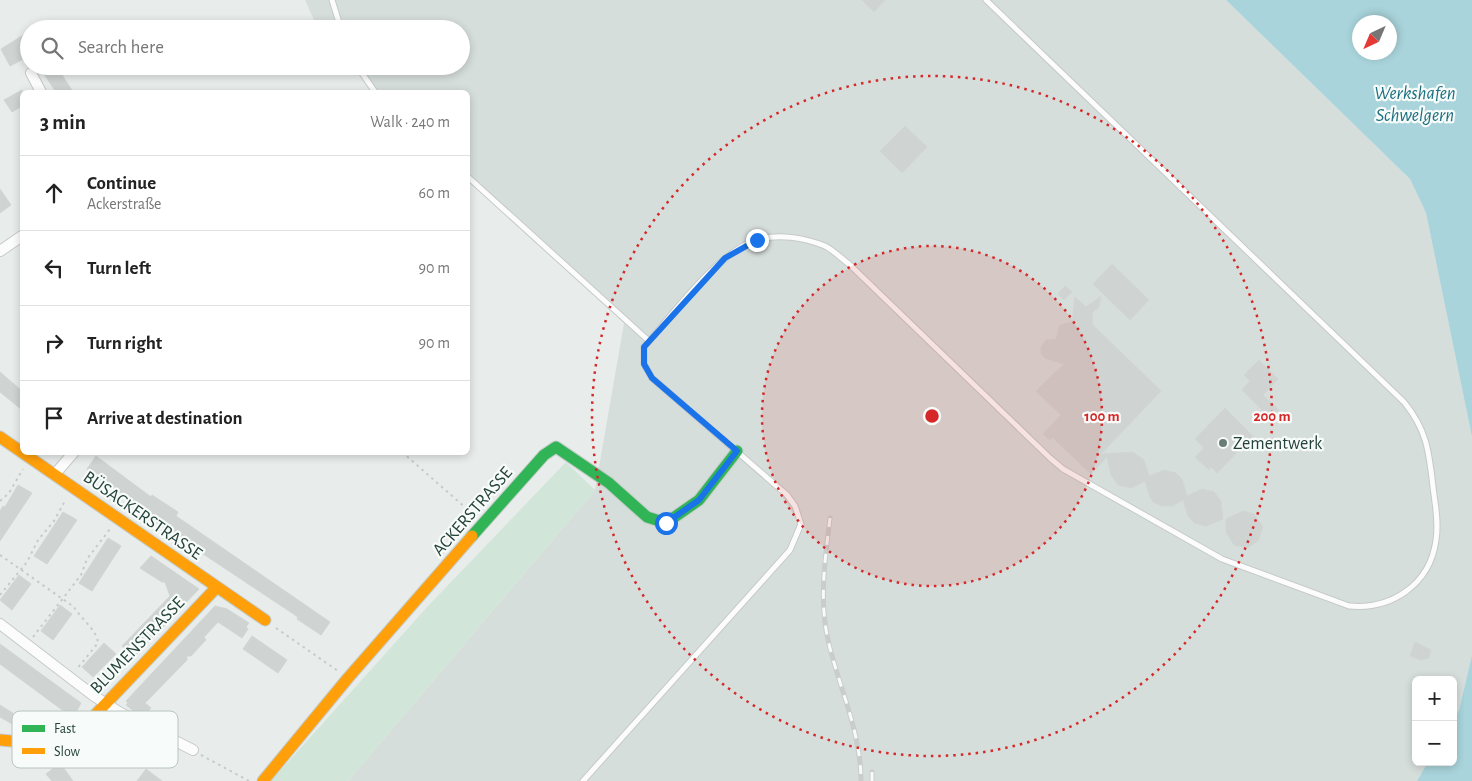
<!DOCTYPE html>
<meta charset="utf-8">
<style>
body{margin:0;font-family:"Alegreya Sans",sans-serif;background:#f6f6f6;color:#222}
.controls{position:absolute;right:15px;bottom:15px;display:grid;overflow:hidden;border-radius:8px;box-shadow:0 2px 8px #0003}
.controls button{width:45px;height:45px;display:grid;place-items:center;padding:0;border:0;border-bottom:1px solid #e0e0e0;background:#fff;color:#222;font:25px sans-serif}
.compass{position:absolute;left:1352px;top:15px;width:45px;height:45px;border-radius:50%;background:#fff;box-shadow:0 2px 8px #0003;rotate:224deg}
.stop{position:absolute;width:15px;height:15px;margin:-11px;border:4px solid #1a73e8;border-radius:50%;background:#fff}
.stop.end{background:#1a73e8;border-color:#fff;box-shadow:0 1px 5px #0008}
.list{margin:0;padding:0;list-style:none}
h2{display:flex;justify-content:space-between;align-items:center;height:65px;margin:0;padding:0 20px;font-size:21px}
h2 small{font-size:16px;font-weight:400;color:#767676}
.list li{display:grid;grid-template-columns:32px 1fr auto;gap:15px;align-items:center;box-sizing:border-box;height:75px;padding:0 20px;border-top:1px solid #e0e0e0}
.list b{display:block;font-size:19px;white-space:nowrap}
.list p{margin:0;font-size:16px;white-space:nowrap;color:#767676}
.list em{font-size:16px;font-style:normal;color:#767676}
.icon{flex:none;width:28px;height:28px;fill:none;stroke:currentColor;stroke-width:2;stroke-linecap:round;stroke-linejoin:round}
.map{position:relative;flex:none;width:1472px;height:781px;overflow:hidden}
.search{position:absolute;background:#fff;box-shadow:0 2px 8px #0003;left:20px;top:20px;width:450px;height:55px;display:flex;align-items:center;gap:12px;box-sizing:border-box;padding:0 18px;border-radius:28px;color:#767676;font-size:19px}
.panel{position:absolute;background:#fff;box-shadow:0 2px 8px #0003;left:20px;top:90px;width:450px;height:365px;border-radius:8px}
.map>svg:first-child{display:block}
.built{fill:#d6dedb}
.green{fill:#d1e6d8}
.water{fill:#a9d4db;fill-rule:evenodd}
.building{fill:#cfd4d2;stroke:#d1d6d4}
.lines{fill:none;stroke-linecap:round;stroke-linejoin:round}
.lane-casing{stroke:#c5cac8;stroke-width:7}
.street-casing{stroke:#c5cac8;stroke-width:12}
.fast-casing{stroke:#c3cbc8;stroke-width:13}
.slow-casing{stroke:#c3cbc8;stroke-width:13}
.path{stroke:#c3ccca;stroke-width:2;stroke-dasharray:2.5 4;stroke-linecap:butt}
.lane{stroke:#fcfcfc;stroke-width:5}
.street{stroke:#fcfcfc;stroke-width:10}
.fast{stroke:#30b455;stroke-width:11}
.slow{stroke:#ff9f0a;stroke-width:11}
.rail-casing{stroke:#c9cdcc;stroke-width:5}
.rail{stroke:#f7fbf9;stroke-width:3;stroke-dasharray:9;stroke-linecap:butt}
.route{stroke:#1a73e8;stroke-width:6}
.ring{fill:none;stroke:#d62828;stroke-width:2.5;stroke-dasharray:2.5 5}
.poi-dot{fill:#697e78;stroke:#f7fbf9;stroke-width:2}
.labels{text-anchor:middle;stroke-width:4.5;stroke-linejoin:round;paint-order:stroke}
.poi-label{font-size:18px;fill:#24423a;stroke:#f7fbf9;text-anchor:start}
.street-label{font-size:18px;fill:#24423a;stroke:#f7fbf9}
.water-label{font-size:19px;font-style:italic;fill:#1c6f80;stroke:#f7fbf9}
.key{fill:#f7fbf9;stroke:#b8c4c0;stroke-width:1}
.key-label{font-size:14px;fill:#24423a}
.centre{fill:#d62828;stroke:#f7fbf9;stroke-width:2.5}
.ring-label{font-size:15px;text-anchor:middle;font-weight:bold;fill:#d62828;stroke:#f7fbf9;stroke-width:4.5;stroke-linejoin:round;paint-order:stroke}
</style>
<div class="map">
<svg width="1472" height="781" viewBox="0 0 1472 781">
<rect width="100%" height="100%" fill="#e8edeb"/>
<path class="built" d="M 305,0 L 1226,0 L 1410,179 L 1426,213 L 1472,437 L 1472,655 L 1459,710 L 1453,720 L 1453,680 L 1416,680 L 1416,762 L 1428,762 L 1417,781 L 348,781 L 595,490 L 624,323 L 468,176 L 468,92 L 378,92 L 350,66 L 461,66 L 461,29 L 318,29 Z"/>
<path class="green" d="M 566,462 L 595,490 L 348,781 L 271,781 L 428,606 Z"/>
<path class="water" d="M 1226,0 L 1472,0 L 1472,437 L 1426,213 L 1410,179 ZM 1360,22 L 1390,22 L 1390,52 L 1360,52 Z
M 1472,655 L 1472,781 L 1417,781 L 1428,762 L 1453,762 L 1453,720 L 1459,710 Z"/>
<path class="building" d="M 862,0 L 885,0 L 874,12 Z
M 25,34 L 29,40 L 29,56 L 10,66 L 1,49 Z
M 57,66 L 64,78 L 73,92 L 56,92 L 44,74 Z
M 22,90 L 22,106 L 12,112 L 4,100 Z
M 905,126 L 927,147 L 902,173 L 880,151 Z
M 0,189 L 11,205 L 0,213 Z
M 1112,264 L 1149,300 L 1130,320 L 1093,284 Z
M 1065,286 L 1072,292 L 1064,300 L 1058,294 Z
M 1101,296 L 1099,307 L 1093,312 L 1092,324 L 1161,391 L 1101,454 L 1133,452 L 1144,460 L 1149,476 L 1164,470 L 1176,473 L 1182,479 L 1187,496 L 1202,489 L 1214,492 L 1221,501 L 1223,519 L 1206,526 L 1194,523 L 1188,516 L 1183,500 L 1172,506 L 1162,506 L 1153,502 L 1150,497 L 1145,481 L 1131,488 L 1118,485 L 1111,475 L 1107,457 L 1091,474 L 1052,437 L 1050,440 L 1043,434 L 1061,415 L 1036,391 L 1064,364 L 1045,358 L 1041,353 L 1041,347 L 1046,340 L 1056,339 L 1060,325 L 1072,322 L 1075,297 L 1086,307 Z
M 1259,360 L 1278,379 L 1263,395 L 1279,410 L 1270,418 L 1242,390 L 1250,381 L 1244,375 Z
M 0,372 L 22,391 L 22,410 L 0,392 Z
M 1225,408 L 1253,436 L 1217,473 L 1211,467 L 1209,470 L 1195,457 L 1204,448 L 1195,439 Z
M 96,456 L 151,497 L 152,495 L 178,512 L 176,516 L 330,622 L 321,635 L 297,619 L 298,617 L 140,512 L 142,509 L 87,469 Z
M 18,485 L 32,493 L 0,541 L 0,511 L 3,506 L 5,507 Z
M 1243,511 L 1254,514 L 1263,527 L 1258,541 L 1247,548 L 1234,545 L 1226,532 L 1226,519 Z
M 63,512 L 77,520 L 47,564 L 34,556 Z
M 108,538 L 121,546 L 92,591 L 79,583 Z
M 151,556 L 199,589 L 134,657 L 122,646 L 170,596 L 165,582 L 162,582 L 140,568 Z
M 19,575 L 31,584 L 12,610 L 0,600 Z
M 60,605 L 72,614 L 53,640 L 41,631 Z
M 215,606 L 227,609 L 249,623 L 246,627 L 248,629 L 242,638 L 218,622 L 204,637 L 206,640 L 204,642 L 191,656 L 187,656 L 187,660 L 145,703 L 151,708 L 143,717 L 135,712 L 126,705 L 128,703 L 126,701 Z
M 252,636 L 287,660 L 278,673 L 243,649 Z
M 1415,642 L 1431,650 L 1429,658 L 1421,660 L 1410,656 Z
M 104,643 L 116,654 L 93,677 L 82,667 Z
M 0,644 L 81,703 L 73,718 L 0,664 Z
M 0,705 L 19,717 L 14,725 L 0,717 Z
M 60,763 L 73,781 L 52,781 L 46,774 Z
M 146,769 L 162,781 L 137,781 Z"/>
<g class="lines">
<g class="lane-casing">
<path id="lane" d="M 332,0 L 341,29
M 357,66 L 375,92
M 468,177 L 649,341
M 583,781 L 790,550 L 801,524 L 795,506 L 787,495 L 652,378 L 644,364 L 644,347 C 671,317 718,251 757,240 C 778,233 805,238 825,246 C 833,250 842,259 849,264 L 1050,458 L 1063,469 L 1222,559 L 1349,606 C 1391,610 1430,585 1436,540 C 1439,522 1435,504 1433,487 C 1429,452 1427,430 1404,402 L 986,0"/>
</g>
<g class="street-casing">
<path id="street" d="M 31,73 L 41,92
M 0,251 L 22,236
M 55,474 L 74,452
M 0,624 L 94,696 L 119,712 L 193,750"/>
</g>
<g class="fast-casing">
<path id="fast" d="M 472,536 L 544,455 L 556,447 L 609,483 L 647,517 L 666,523 L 699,500 L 737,451"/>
</g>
<g class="slow-casing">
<path id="slow" d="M 0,437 L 265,620
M 0,740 L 56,745 L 74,737 L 216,588
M 263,781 L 348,678 L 472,536"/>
</g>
<path class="path" d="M 402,452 L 475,516
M 0,501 L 9,493 L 23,469
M 0,555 L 74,607 C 81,619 97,630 98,643 L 76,670
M 0,595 L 27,562 L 38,540 L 54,521 L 66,499
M 276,628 L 338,671
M 33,637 L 81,575 L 87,559 L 110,529
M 201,755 L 249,781"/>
<use href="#lane" class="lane"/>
<use href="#street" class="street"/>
<use href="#fast" class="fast"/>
<use href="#slow" class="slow"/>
<g class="rail-casing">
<path id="rail" d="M 830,518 C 825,560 819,599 828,640 C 839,688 861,731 861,781
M 872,781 L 872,772"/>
</g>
<use href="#rail" class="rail"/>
</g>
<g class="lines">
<path class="route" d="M 666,523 L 699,500 L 737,451 L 652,378 L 644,364 L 644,347 L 725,258 L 757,240"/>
</g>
<circle cx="932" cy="416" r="170" fill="#d62828" fill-opacity=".12"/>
<g class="ring">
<circle cx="932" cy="416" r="170"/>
<circle cx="932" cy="416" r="340"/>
</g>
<circle class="poi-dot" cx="1223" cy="443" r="5"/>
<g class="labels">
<g class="poi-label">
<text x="1233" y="449">Zementwerk</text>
</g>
<g class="street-label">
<text transform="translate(472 511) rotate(-49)" y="6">ACKERSTRASSE</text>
<text transform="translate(143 515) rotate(35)" y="6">BÜSACKERSTRASSE</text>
<text transform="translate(137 645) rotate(-46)" y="6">BLUMENSTRASSE</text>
</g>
<g class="water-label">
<text x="1415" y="99">Werkshafen<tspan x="1415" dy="22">Schwelgern</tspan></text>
</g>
</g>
<rect x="12" y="711" width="166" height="57" rx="8" class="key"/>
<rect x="22" y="725" width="23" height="7" fill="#30b455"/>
<rect x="22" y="748" width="23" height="6" fill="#ff9f0a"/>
<g class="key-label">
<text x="54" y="733">Fast</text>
<text x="54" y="756">Slow</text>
</g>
<circle cx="932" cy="416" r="8" class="centre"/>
<g class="ring-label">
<text x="1102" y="421">100 m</text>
<text x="1272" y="421">200 m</text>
</g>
</svg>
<div class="controls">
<button>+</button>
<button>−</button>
</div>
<svg class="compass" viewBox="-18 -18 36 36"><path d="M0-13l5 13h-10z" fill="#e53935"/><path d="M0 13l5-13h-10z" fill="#767676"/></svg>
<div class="stop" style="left:666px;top:523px"></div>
<div class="stop end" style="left:757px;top:240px"></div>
<div class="search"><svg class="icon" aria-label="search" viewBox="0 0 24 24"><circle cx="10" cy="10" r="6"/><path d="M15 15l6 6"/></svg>Search here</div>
<section class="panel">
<h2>3 min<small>Walk · 240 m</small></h2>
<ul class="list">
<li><svg class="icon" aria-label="ahead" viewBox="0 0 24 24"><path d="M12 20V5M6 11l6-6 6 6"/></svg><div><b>Continue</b><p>Ackerstraße</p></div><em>60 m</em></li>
<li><svg class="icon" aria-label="left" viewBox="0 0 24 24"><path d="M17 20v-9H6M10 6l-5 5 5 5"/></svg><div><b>Turn left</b></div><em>90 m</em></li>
<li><svg class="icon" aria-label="right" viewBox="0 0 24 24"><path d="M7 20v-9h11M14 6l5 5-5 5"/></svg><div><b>Turn right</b></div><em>90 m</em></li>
<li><svg class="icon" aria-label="arrive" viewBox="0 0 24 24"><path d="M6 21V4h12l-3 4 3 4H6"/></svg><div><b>Arrive at destination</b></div></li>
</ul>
</section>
</div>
